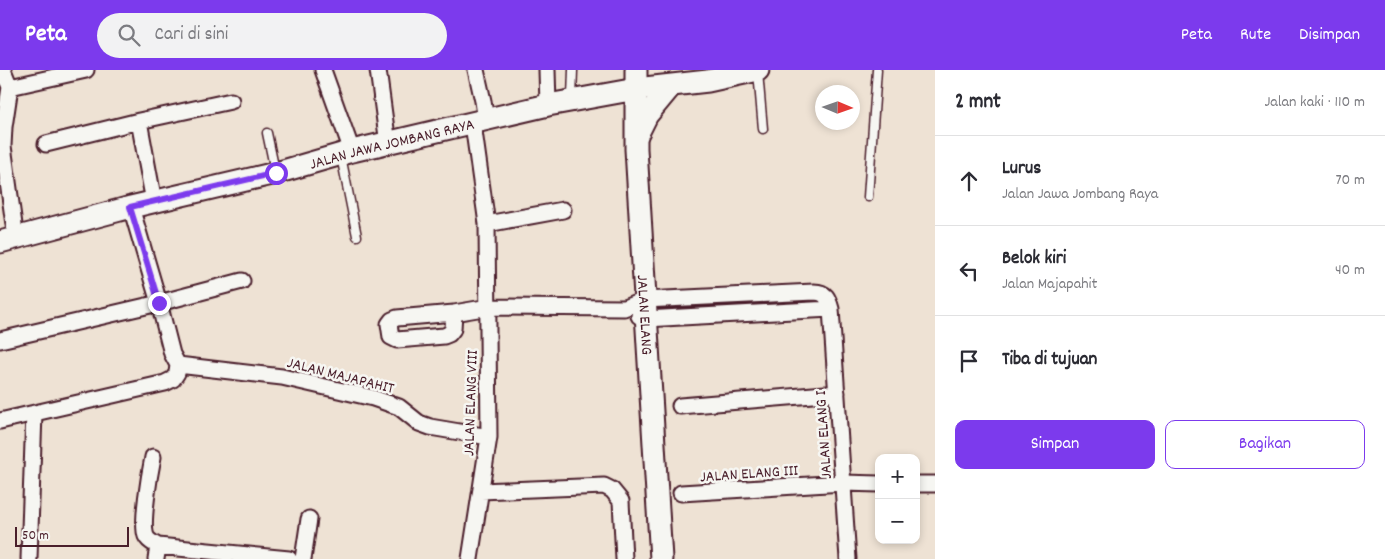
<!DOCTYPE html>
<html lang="id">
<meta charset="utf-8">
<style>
body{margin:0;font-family:Dekko,sans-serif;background:#f2f2f3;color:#2b2b33}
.controls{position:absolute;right:15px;bottom:15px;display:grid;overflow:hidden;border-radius:10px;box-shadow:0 2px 8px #0003}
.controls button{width:45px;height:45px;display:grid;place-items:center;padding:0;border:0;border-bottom:1px solid #e1e1e2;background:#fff;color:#2b2b33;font:25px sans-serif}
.compass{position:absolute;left:815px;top:15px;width:45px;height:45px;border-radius:50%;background:#fff;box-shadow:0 2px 8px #0003;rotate:92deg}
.scale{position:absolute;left:15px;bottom:12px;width:114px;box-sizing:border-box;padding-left:5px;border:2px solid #4a1f2b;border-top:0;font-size:14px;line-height:18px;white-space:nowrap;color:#4a1f2b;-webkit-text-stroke:4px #f6f6f2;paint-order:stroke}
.stop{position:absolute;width:15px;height:15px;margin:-11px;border:4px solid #7c3aed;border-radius:50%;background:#fff}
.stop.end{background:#7c3aed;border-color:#fff;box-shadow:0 1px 5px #0008}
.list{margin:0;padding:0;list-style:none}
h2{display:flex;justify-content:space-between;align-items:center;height:65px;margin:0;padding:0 20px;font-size:21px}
h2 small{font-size:16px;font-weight:400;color:#7c7c81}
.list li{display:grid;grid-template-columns:32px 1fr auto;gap:15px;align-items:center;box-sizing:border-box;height:90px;padding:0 20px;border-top:1px solid #e1e1e2}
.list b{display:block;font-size:19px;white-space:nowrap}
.list p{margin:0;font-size:16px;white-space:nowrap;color:#7c7c81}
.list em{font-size:16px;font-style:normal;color:#7c7c81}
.actions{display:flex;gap:10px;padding:15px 20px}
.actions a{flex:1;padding:11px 0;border:1px solid #7c3aed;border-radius:10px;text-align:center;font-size:18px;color:#7c3aed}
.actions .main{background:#7c3aed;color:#fff}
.icon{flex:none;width:28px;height:28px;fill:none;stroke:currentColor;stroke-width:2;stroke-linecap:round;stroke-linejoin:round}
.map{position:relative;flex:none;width:935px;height:489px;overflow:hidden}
header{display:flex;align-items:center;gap:30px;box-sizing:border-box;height:70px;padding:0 25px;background:#7c3aed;color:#fff}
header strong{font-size:24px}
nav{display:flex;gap:28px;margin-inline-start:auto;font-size:18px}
.search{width:350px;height:45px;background:#f2f2f3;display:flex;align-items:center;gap:12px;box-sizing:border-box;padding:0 18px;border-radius:28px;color:#7c7c81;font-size:19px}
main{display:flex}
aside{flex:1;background:#fff}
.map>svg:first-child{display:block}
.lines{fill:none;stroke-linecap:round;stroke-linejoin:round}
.lane-casing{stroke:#4a1f2b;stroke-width:11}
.street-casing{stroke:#4a1f2b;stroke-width:19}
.secondary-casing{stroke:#4a1f2b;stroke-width:25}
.lane{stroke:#f6f6f2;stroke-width:8}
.street{stroke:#f6f6f2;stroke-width:15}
.secondary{stroke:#f6f6f2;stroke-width:21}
.route{stroke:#7c3aed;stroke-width:6}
.labels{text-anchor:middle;stroke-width:5;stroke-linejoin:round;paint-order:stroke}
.street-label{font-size:16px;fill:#4a1f2b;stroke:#f6f6f2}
</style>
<header>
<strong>Peta</strong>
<div class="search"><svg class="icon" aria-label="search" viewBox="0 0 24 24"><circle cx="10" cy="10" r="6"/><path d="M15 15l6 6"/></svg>Cari di sini</div>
<nav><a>Peta</a><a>Rute</a><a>Disimpan</a></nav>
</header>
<main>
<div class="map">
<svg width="935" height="489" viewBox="0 0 935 489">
<rect width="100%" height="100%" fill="#eee2d4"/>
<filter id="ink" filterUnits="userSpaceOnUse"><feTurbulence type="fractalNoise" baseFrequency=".02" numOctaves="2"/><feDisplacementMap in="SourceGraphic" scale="10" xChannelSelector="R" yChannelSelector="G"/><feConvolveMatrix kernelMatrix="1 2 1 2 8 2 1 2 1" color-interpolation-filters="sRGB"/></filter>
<g filter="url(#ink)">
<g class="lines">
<g class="lane-casing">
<path id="lane" d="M 758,2 L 763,59
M 572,28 L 573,0
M 267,63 L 275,101
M 341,86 L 357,166
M 868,127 L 877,0"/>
</g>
<g class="street-casing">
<path id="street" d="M 3,0 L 10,17 L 4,57 L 3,76 L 16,169
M 323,0 L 352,81
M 378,0 L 388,74
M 476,0 L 483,31 L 486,51
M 547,0 L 548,35
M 10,17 L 86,0
M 139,51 L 154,132
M 46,74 L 139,51 L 231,31
M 487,154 L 563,140
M 454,243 L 453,259 L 449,264 L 444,266 L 397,270 L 391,267 L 389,254 L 392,250 L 397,248 L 454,243 L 489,237 L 624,238 L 644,230 L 814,222 C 826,222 828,228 831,239 L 848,489
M 639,246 L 645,249 L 831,239
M 0,270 L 159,233 L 242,211
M 178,295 L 282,307 L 373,328 L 399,337 L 419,353 L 430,357 L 489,367
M 680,336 L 837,323
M 0,351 L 165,313 L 173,309 L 177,303 L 178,295 L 172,284 L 159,233 L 131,137
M 153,387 C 150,402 141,453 146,466 C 148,471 153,473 158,476
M 916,414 L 935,414
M 481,421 L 604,416 L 612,420 L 621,431 L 624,489
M 681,423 L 843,413 L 879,414
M 29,489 L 34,343
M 156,489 L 158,476 L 289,489
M 303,489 L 309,449
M 470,489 L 489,367 L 487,154 L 473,54"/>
</g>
<g class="secondary-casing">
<g id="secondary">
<path id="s1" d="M 636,0 L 636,79 L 661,489"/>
<path d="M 637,65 L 647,45 L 671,16"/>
<path id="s2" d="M 0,172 L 131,137 L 276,103 L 352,81 L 548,35 L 636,19 L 708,11 L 758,0"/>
</g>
</g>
<use href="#lane" class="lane"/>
<use href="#street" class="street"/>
<use href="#secondary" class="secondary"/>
</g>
</g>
<g class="lines" filter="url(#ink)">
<path class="route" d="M 159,233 L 130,137 L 276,103"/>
</g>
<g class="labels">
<g class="street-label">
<text dy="6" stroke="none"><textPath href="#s2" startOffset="404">JALAN JAWA JOMBANG RAYA</textPath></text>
<text dy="6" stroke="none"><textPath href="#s1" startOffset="245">JALAN ELANG</textPath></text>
<text transform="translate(341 304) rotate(14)" y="6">JALAN MAJAPAHIT</text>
<text transform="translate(469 333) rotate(-88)" y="6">JALAN ELANG VIII</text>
<text transform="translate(822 365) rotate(-94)" y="6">JALAN ELANG I</text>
<text transform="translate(749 402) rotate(-4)" y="6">JALAN ELANG III</text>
</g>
</g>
</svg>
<div class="controls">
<button>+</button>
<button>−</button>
</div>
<svg class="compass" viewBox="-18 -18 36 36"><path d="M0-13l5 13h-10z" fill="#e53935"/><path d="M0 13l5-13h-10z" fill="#7c7c81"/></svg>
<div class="scale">50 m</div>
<div class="stop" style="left:276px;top:103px"></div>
<div class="stop end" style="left:159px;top:233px"></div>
</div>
<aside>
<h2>2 mnt<small>Jalan kaki · 110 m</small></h2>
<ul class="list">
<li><svg class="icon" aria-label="ahead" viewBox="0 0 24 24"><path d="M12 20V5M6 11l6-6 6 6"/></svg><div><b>Lurus</b><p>Jalan Jawa Jombang Raya</p></div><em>70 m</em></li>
<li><svg class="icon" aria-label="left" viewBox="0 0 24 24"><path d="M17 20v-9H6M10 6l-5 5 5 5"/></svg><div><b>Belok kiri</b><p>Jalan Majapahit</p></div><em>40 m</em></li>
<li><svg class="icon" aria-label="arrive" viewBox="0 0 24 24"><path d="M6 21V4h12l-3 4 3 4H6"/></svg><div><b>Tiba di tujuan</b></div></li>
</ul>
<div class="actions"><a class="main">Simpan</a><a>Bagikan</a></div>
</aside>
</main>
